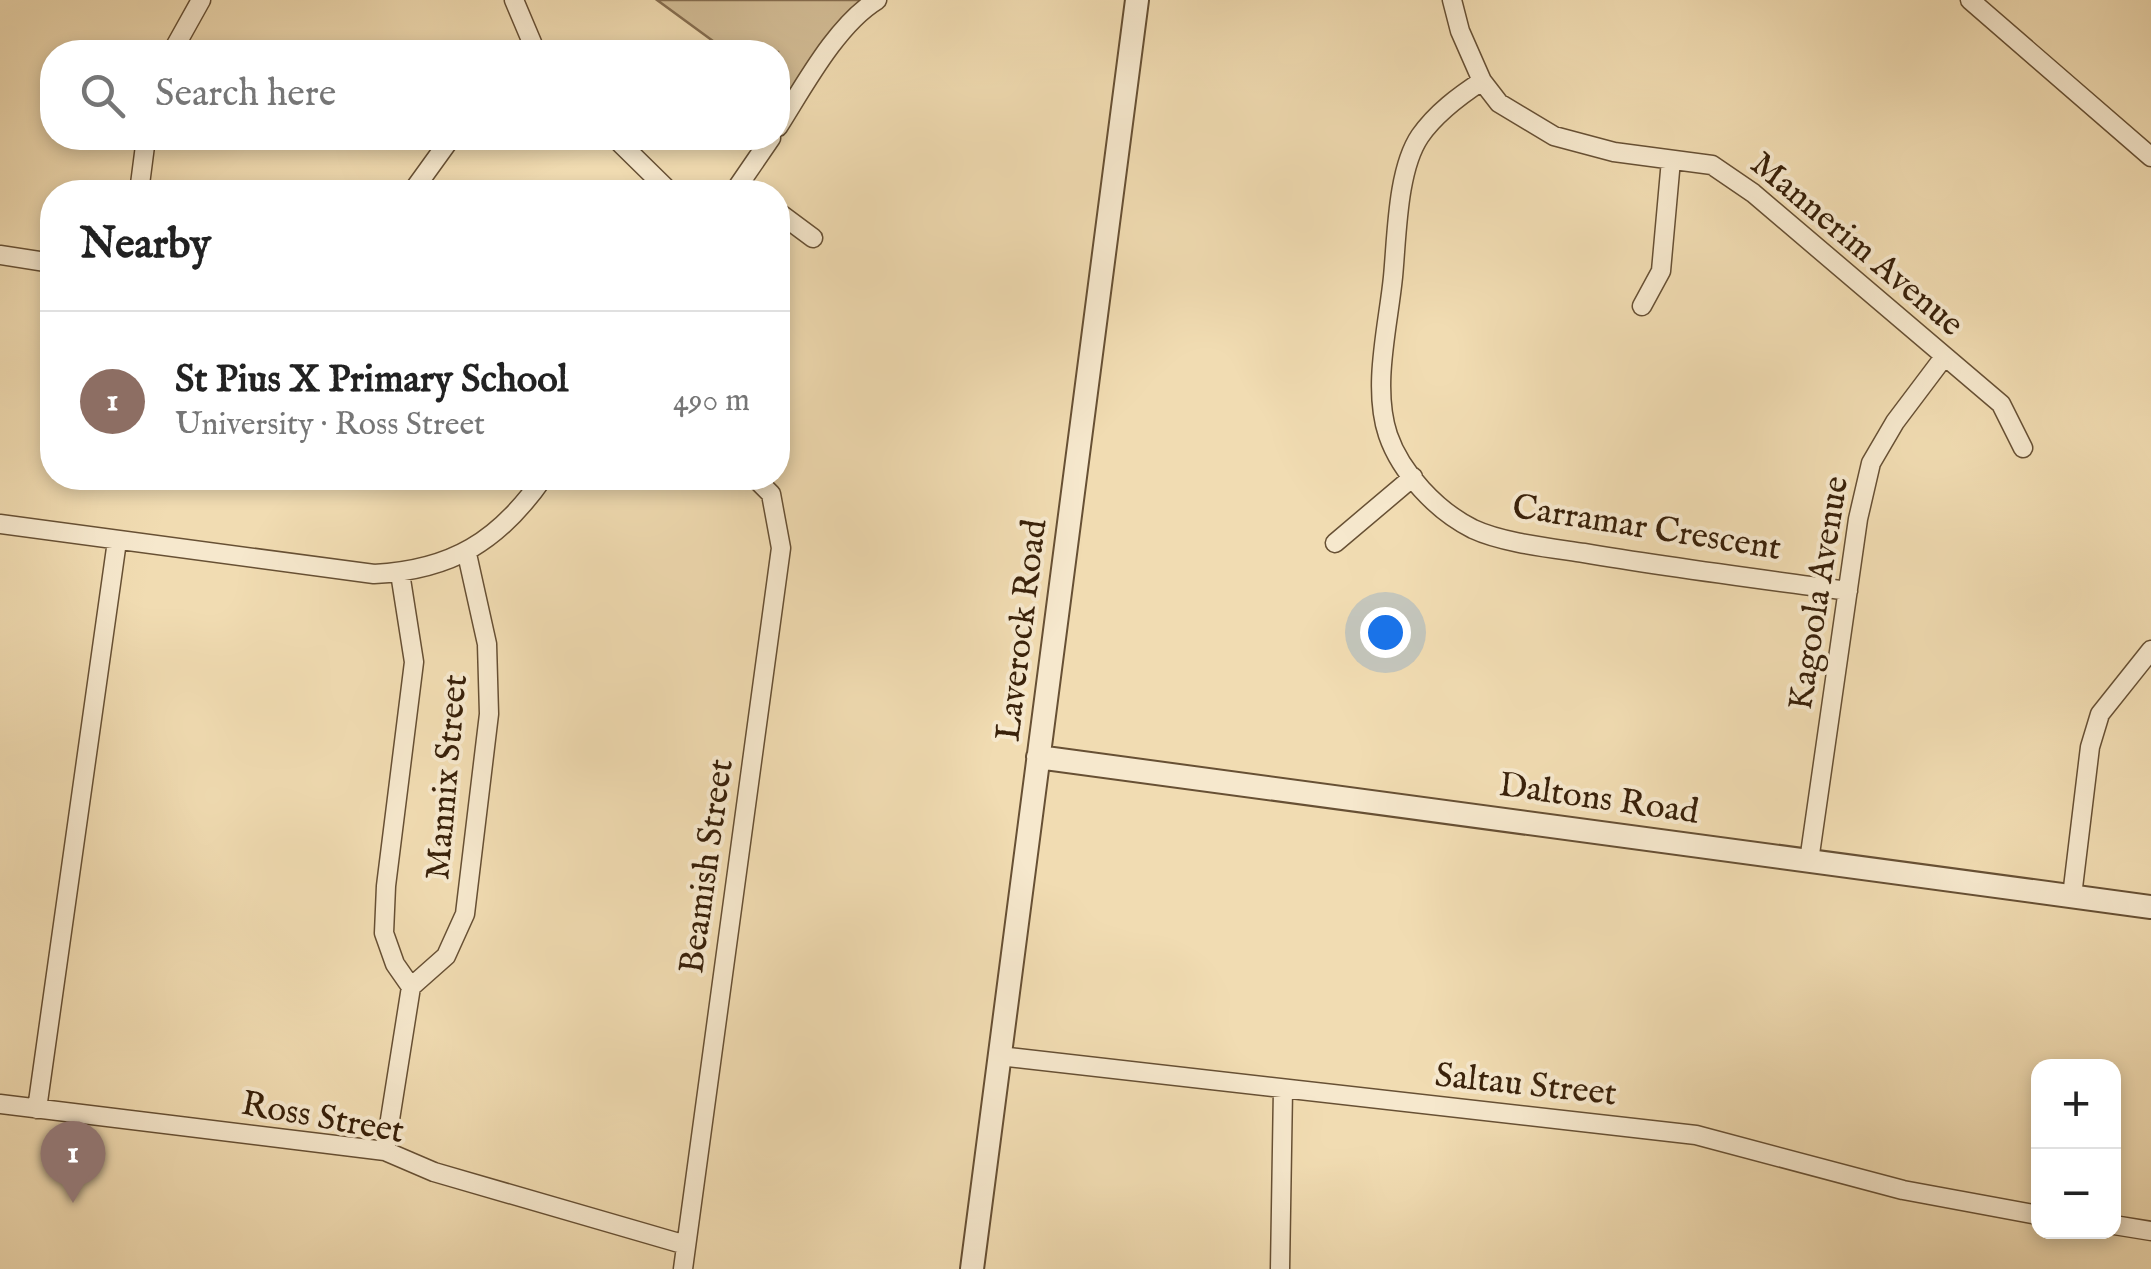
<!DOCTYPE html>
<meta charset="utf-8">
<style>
body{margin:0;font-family:"IM FELL English",serif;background:#f2f2f2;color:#222}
.controls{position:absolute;right:30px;bottom:30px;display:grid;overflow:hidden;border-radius:20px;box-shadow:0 5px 15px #0003}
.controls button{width:90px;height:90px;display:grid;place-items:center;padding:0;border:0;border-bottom:2px solid #e0e0e0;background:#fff;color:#222;font:50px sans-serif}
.you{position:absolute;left:1385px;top:632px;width:35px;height:35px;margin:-25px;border:8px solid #fff;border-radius:50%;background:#1a73e8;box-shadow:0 0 0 15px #1a73e833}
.badge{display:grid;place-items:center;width:65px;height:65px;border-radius:50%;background:#b45309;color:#fff;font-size:32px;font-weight:700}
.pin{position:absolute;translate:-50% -82px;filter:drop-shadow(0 2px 5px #0008)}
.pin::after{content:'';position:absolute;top:52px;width:35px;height:30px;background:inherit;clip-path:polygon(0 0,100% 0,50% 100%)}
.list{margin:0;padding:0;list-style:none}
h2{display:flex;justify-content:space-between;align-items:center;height:130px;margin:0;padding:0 40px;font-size:42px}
h2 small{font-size:32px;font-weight:400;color:#767676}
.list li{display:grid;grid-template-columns:65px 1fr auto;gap:30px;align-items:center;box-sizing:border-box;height:180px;padding:0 40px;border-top:2px solid #e0e0e0}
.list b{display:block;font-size:38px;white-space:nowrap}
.list p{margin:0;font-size:32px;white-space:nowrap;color:#767676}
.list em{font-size:32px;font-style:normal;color:#767676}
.icon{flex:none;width:55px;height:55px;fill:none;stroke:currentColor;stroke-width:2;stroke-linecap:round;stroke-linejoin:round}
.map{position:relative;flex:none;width:2151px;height:1269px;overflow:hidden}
.search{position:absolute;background:#fff;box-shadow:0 5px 15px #0003;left:40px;top:40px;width:750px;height:110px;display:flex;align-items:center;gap:25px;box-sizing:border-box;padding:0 35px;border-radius:40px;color:#767676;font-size:38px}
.panel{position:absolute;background:#fff;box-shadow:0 5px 15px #0003;left:40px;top:180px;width:750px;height:310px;border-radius:40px}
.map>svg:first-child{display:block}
.green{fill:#d2bc95;stroke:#866e50;stroke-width:2.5}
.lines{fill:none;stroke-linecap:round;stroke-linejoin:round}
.minor-casing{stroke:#675034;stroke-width:21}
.tertiary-casing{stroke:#675034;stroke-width:26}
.minor{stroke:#f6e8cd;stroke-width:18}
.tertiary{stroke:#f6e8cd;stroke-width:22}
.labels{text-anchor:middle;stroke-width:8;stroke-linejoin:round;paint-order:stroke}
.street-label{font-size:35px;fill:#39210a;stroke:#f6e8cd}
</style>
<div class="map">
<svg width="2151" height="1269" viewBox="0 0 2151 1269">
<rect width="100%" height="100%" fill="#f1dcb2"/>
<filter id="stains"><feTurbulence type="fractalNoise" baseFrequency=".002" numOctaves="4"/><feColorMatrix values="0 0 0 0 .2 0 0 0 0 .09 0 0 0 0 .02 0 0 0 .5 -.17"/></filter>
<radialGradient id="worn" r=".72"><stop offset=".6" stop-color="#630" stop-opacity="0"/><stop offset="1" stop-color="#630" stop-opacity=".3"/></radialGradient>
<path class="green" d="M 657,0 L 862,0 L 794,101 L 778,89 L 778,52 L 728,52 Z"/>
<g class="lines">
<g class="minor-casing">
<path id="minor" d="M 514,0 L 536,52
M 1452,0 L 1460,31 L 1482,81 L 1499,103 L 1554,136 L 1614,152 L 1712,165 L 1753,193 L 2001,404 L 2023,448
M 1970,0 L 2151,157
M 172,52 L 201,0
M 1482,81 C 1459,96 1436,113 1420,136 C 1397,170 1397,236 1393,277 C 1388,327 1372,387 1388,435 C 1401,473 1437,511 1473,529 C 1503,543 1551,548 1584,553 C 1672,568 1760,579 1848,591
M 778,127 C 803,88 836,25 877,0
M 615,138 L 670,192
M 139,192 L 146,138
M 412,192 L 451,138
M 734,192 L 771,138
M 778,212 L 813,238
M 0,255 L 52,263
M 1642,306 L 1661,271 L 1671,160
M 0,524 L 374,574 C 452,570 499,541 543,478
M 1335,543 L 1413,477
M 400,573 L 414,662 L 386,886 L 384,933 L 395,964 L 411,987
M 1809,861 L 1858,519 L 1871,463 L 1895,422 L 1944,357
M 2072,896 L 2090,747 L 2100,714 L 2151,650
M 999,1056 L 1696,1135 L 1903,1190 L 2038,1215
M 0,1104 L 385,1151 L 434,1172 L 686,1245
M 37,1109 L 117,541
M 385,1151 L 411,987 L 446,956 L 465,914 L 489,714 L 487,644 L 467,554
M 2114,1225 L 2151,1231
M 683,1269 L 781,548 L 771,494 L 755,478
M 1280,1269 L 1283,1089"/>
</g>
<g class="tertiary-casing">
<path id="tertiary" d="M 1038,757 L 2151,907
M 972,1269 L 1137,0"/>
</g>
<use href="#minor" class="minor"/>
<use href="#tertiary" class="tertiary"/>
</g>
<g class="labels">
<g class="street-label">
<text transform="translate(1858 243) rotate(40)" y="12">Mannerim Avenue</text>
<text transform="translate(1647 526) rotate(9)" y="12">Carramar Crescent</text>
<text transform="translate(1817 593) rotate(-81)" y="12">Kagoola Avenue</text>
<text transform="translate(1020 630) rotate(-83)" y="12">Laverock Road</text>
<text transform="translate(445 777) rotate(-85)" y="12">Mannix Street</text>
<text transform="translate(1599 797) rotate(8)" y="12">Daltons Road</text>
<text transform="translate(705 866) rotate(-82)" y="12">Beamish Street</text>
<text transform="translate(1526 1083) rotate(6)" y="12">Saltau Street</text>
<text transform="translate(323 1116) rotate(10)" y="12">Ross Street</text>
</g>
</g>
<rect width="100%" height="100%" filter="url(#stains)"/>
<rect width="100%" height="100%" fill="url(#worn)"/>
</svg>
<div class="controls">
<button>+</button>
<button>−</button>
</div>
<div class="you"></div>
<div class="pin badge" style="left:73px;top:1203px;background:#8d6e63">1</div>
<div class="search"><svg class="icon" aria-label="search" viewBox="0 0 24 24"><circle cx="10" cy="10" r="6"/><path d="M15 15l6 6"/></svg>Search here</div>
<section class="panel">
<h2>Nearby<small></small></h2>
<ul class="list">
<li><span class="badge" style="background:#8d6e63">1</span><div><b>St Pius X Primary School</b><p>University · Ross Street</p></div><em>490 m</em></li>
</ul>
</section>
</div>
